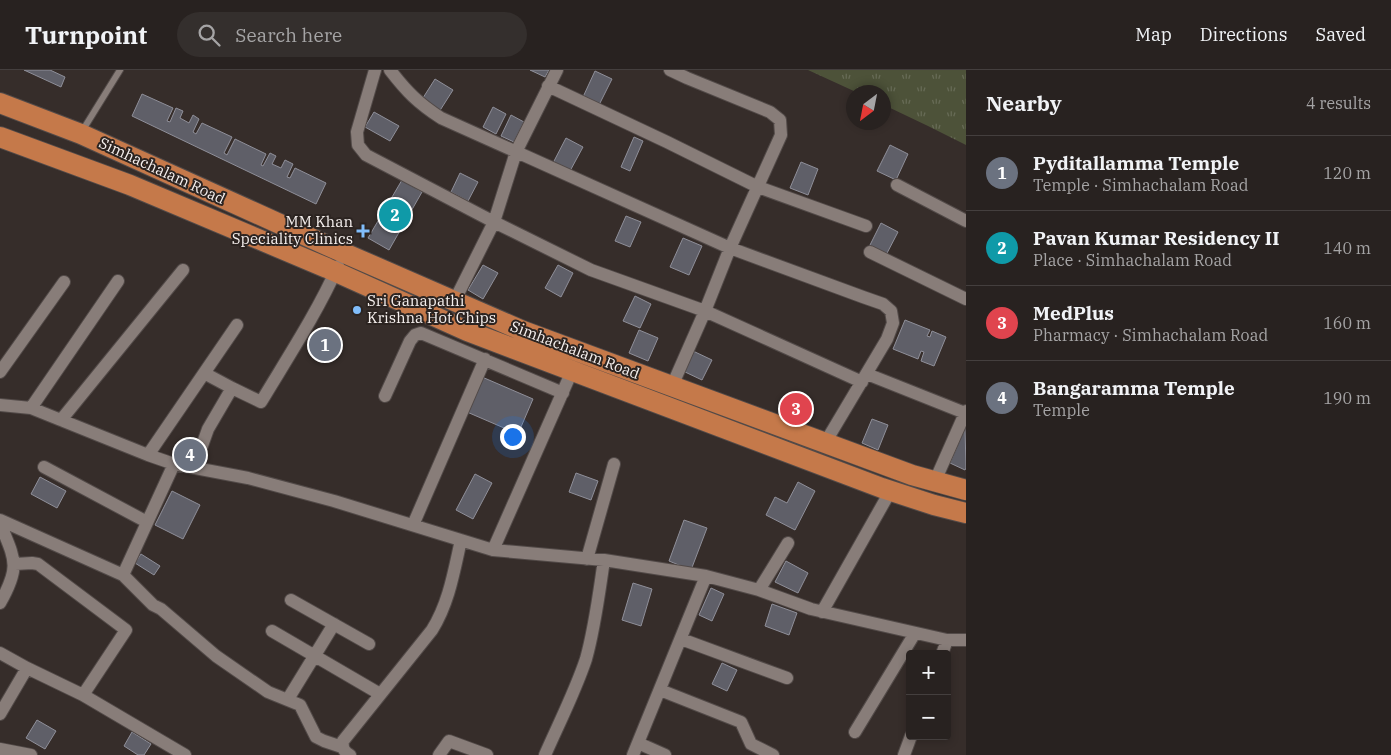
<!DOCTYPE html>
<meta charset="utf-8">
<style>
body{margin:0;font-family:"IBM Plex Serif",serif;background:#342f2d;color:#f1f3f6}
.controls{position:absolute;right:15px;bottom:15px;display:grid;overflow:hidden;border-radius:5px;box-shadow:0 2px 8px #0003}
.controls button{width:45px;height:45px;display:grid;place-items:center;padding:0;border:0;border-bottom:1px solid #443f3e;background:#282220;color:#f1f3f6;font:25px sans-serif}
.compass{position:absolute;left:846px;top:15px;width:45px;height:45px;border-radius:50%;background:#282220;box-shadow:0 2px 8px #0003;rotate:212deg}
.you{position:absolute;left:512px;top:366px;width:18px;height:18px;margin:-12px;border:4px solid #fff;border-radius:50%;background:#1a73e8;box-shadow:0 0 0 8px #1a73e833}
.badge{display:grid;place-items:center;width:32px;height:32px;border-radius:50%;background:#db2777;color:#fff;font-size:16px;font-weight:700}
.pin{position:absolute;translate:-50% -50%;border:2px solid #fff;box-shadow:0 1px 5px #0006}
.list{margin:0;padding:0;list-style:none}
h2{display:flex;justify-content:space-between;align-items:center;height:65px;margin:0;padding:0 20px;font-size:21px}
h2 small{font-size:16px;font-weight:400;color:#a5a4a5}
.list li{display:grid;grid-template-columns:32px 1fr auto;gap:15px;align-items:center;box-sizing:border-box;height:75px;padding:0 20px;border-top:1px solid #443f3e}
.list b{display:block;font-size:19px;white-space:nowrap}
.list p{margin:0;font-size:16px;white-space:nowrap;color:#a5a4a5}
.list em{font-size:16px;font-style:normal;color:#a5a4a5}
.icon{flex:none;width:28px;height:28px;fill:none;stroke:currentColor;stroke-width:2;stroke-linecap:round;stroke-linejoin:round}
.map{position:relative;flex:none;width:966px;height:685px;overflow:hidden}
header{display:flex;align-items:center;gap:30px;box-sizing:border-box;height:70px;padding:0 25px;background:#282220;border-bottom:1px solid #443f3e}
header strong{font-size:24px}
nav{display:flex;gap:28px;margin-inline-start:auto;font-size:18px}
.search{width:350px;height:45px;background:#342f2d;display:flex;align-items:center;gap:12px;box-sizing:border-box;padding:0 18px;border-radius:28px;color:#a5a4a5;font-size:19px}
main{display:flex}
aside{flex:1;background:#282220}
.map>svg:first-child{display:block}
.grass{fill:url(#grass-tufts)}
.building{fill:#5f5f68;stroke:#8f8f99}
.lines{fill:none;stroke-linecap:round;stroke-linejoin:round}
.lane-casing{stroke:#524a48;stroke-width:8}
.street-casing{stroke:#524a48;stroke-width:14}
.primary-casing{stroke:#524a48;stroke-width:22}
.lane{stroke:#887d79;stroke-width:6}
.street{stroke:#887d79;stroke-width:12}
.primary{stroke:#c5794a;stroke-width:20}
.poi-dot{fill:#81bdfa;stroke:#2c2421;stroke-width:2}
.labels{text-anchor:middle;stroke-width:4;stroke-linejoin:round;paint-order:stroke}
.street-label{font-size:15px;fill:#f6f0ee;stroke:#2c2421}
.poi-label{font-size:15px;fill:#f6f0ee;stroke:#2c2421;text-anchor:end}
</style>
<header>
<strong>Turnpoint</strong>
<div class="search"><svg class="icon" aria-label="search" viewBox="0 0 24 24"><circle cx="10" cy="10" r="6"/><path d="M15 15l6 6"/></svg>Search here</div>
<nav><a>Map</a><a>Directions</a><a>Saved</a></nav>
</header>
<main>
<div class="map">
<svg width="966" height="685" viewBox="0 0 966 685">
<defs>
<pattern id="grass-tufts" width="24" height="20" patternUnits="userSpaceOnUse" patternTransform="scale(1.25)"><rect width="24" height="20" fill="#4d5239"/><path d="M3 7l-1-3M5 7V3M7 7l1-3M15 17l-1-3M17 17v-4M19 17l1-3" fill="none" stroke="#676b56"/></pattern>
</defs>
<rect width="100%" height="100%" fill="#362d2a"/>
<path class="grass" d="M 808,0 L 966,0 L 966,75 L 928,56 L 884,35 L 884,22 L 856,22 Z"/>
<path class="building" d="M 24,0 L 50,0 L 65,7 L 61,17 Z
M 530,0 L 549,0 L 545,7 Z
M 595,1 L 612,9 L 599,35 L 583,27 Z
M 435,9 L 453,20 L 439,42 L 421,31 Z
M 142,24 L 173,38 L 167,51 L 170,52 L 176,38 L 183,41 L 180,48 L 189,53 L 193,45 L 199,49 L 193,62 L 196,64 L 202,53 L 232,67 L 224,83 L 227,85 L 235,69 L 266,84 L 261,95 L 263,96 L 270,83 L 276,86 L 272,94 L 281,98 L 285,90 L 293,94 L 287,107 L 290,108 L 295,98 L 326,113 L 316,134 L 132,46 Z
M 493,37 L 506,44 L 496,64 L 483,57 Z
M 374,42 L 399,56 L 390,71 L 365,57 Z
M 511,45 L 524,52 L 514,72 L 501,66 Z
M 634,67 L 643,71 L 630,101 L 621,97 Z
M 566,68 L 583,77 L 570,101 L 553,93 Z
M 890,75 L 908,84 L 896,110 L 877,101 Z
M 801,92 L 818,99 L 808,125 L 790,118 Z
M 460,103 L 478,112 L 468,131 L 451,122 Z
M 402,110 L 422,122 L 389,180 L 368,168 Z
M 626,146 L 641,152 L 630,177 L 615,171 Z
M 881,153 L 898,162 L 885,187 L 868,179 Z
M 683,168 L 702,176 L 689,205 L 670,197 Z
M 483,195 L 498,203 L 483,229 L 468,220 Z
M 558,195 L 573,203 L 561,227 L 545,218 Z
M 635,226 L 651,234 L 640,258 L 623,251 Z
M 905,250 L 930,260 L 927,266 L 930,267 L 932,261 L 946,267 L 934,296 L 921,291 L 924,282 L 921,281 L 918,289 L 893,279 Z
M 639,260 L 658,268 L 648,291 L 629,283 Z
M 693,281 L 712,290 L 702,310 L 683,301 Z
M 482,307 L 533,329 L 518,364 L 467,342 Z
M 872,349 L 888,355 L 878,380 L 862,373 Z
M 965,358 L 966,398 L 965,400 L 950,393 Z
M 576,403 L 598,411 L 591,430 L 569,422 Z
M 475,404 L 492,413 L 473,449 L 456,440 Z
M 40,407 L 66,421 L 57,438 L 31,424 Z
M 798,412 L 815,421 L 795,460 L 766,445 L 775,427 L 787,433 Z
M 172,421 L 200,435 L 183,469 L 155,455 Z
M 684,450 L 707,458 L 691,500 L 669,491 Z
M 141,484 L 160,496 L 154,505 L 135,493 Z
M 786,491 L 808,503 L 798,523 L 775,512 Z
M 633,513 L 652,519 L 641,556 L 622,550 Z
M 711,518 L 724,524 L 712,551 L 699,545 Z
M 772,534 L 797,543 L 789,565 L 765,556 Z
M 722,593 L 737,600 L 727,621 L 712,614 Z
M 37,650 L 56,661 L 45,679 L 26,668 Z
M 132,662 L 151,674 L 144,685 L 138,685 L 124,676 Z"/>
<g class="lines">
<g class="lane-casing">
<path id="lane" d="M 81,63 L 120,0"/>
</g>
<g class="street-casing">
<path id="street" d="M 375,0 L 357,62 L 358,75 L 366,85 L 494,152 L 591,200 L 705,241 L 672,316
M 390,0 C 407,22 418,33 441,48 L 730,178 L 705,241 L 862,312
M 670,0 L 687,8 L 770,42 L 780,50 L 781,65 L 730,178 L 863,227 L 883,234 L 891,241 L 893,253 L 887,269 L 825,373
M 548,16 L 667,72 L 758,117 L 866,156
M 897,115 L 966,151
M 870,182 L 966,229
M 454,232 L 494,152 L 516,82 L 557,0
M 0,302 L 64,212
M 204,303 L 232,318
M 867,304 L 965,343
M 385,326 L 410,271 L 415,265 L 421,263 L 563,323
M 0,335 L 31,338 L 148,385 L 174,394 L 248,408 L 334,431 L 493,480 L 604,490 L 706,506 L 759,520 L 811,539 L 947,570 L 966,570
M 31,338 L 118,211
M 61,350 L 183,200
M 148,385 L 237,255
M 44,397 L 147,452
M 194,398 L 208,359 L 232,318 L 261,332 C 288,287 317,243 338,196
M 935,411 L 966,341
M 0,450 L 123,505 L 153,535 L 161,539 L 216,586 L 268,622 L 300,635 L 316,667 L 324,671 L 342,677
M 0,453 C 15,490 21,496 0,533
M 413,455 L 485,289
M 493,480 L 572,301
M 587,489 L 614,394
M 15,494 L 32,493 L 38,494 L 126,560 L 83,625
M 123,505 L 174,394
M 759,520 L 788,473
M 291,530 L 369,574
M 822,542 L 891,420
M 272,561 L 380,624
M 681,569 L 787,608
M 0,583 L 27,598 L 83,625 L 185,685
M 942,584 L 947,570
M 660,620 L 741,652 L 751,674 L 773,685
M 288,629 L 334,554
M 0,644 L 27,598
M 855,662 L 915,563
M 638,673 L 665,685
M 0,679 L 31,685
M 350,685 C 344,682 342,678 343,671 L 432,560 C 449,533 454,501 461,470
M 439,685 L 449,671 L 487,685
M 545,685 C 559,653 575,622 586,589 C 595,557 599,523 604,490
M 633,685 L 706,506
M 904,685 L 911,666"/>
</g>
<g class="primary-casing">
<path id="primary" d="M 0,33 L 81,64 L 344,183 L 523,261 L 912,405 L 966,420
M 0,67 L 130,115 L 327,198 L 467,261 L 882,418 L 934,435 L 966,443"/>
</g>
<use href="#lane" class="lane"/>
<use href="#street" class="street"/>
<use href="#primary" class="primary"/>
</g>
<g class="poi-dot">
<path d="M360.5 153.5h5v5h5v5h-5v5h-5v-5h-5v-5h5z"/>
<circle cx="357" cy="240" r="5"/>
</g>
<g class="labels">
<g class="street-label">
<text transform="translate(162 101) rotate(25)" y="5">Simhachalam Road</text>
<text transform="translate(575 280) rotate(21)" y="5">Simhachalam Road</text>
</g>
<g class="poi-label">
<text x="353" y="157">MM Khan<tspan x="353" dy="17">Speciality Clinics</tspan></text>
<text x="367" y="236" text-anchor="start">Sri Ganapathi<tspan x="367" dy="17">Krishna Hot Chips</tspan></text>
</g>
</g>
</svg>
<div class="controls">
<button>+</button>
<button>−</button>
</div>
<svg class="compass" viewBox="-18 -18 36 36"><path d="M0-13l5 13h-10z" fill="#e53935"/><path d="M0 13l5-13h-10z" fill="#a5a4a5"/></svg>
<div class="you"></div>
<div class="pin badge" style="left:325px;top:275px;background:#6b7280">1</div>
<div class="pin badge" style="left:395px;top:145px;background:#0f9aa8">2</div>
<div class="pin badge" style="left:796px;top:339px;background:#e0444e">3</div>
<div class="pin badge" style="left:190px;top:385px;background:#6b7280">4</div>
</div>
<aside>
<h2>Nearby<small>4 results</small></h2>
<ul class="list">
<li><span class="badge" style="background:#6b7280">1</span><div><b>Pyditallamma Temple</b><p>Temple · Simhachalam Road</p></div><em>120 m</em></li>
<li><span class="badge" style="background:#0f9aa8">2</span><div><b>Pavan Kumar Residency II</b><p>Place · Simhachalam Road</p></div><em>140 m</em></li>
<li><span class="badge" style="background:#e0444e">3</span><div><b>MedPlus</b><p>Pharmacy · Simhachalam Road</p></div><em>160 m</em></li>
<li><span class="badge" style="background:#6b7280">4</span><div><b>Bangaramma Temple</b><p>Temple</p></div><em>190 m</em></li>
</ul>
</aside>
</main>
